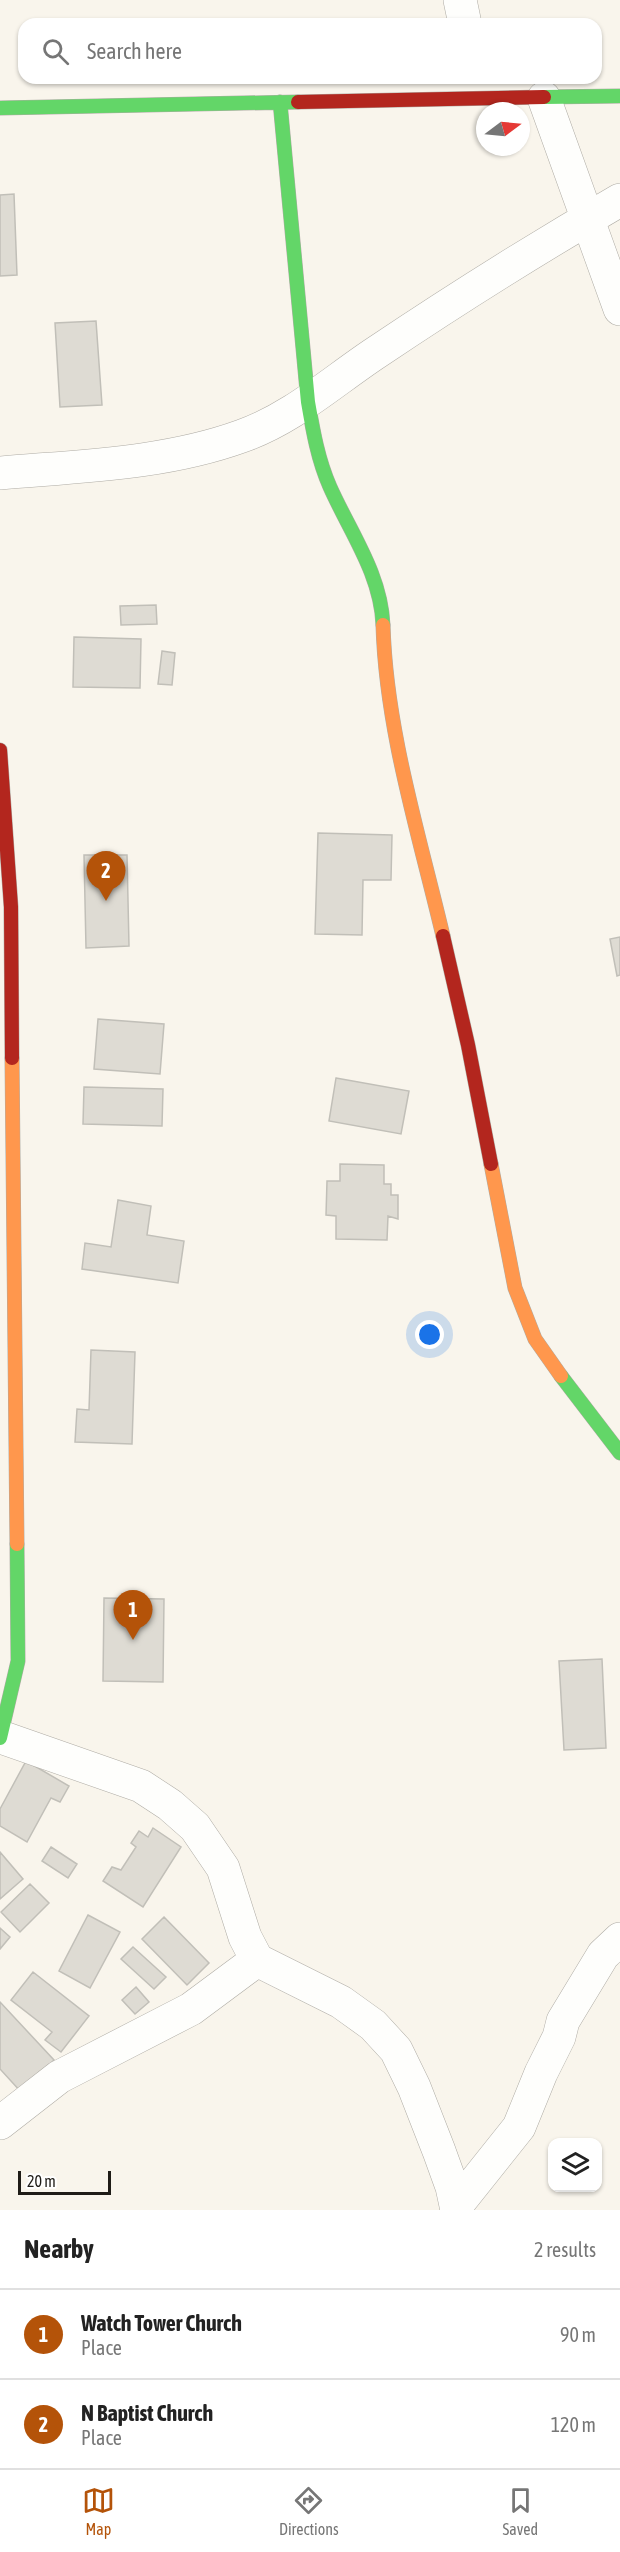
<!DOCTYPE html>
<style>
body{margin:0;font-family:"Asap Condensed",sans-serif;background:#f2f2f2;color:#222}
.controls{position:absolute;right:18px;bottom:18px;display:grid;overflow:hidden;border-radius:12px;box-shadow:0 2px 4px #0004}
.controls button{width:54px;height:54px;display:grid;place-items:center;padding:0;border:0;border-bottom:2px solid #e0e0e0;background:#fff;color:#222;font:30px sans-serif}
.compass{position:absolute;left:476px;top:102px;width:54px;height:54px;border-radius:50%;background:#fff;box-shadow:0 2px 4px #0004;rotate:74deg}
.scale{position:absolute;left:18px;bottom:15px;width:93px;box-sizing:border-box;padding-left:6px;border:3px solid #1f1c17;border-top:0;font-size:16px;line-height:21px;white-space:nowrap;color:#1f1c17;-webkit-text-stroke:4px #fff;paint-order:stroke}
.you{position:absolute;left:430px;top:1335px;width:21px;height:21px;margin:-15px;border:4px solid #fff;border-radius:50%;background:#1a73e8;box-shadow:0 0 0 9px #1a73e833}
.badge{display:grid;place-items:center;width:39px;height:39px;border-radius:50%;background:#b45309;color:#fff;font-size:20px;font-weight:700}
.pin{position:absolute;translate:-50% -50px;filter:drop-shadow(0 2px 3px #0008)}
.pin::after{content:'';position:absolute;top:32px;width:21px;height:18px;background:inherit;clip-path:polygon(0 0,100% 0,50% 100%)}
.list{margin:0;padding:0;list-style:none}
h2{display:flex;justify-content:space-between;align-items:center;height:78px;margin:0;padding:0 24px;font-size:26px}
h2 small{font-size:20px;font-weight:400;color:#767676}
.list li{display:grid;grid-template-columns:39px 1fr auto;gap:18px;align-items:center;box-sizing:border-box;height:90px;padding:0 24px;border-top:2px solid #e0e0e0}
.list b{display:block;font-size:22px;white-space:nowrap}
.list p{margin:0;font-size:20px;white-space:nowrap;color:#767676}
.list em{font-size:20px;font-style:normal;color:#767676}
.icon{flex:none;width:33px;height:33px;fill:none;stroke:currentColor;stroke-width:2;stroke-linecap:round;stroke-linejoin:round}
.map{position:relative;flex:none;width:620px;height:2210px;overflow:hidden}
.search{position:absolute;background:#fff;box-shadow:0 2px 4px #0004;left:18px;right:18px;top:18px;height:66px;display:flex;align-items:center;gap:15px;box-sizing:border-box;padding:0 21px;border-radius:18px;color:#767676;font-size:22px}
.sheet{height:258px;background:#fff}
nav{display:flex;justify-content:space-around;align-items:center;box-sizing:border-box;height:84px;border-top:2px solid #e0e0e0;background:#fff;font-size:16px;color:#767676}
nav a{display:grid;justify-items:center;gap:3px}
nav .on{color:#b45309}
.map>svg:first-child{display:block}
.building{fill:#dedbd3;stroke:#c1bfb8;stroke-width:1.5}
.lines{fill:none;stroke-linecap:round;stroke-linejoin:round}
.street-casing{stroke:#afaca5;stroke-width:34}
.fast-casing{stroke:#afaca5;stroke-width:15}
.slow-casing{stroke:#afaca5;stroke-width:15}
.jam-casing{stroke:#afaca5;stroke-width:15}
.street{stroke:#fefefc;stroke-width:33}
.fast{stroke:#63d668;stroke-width:14}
.slow{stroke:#ff974d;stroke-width:14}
.jam{stroke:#b3261e;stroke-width:14}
</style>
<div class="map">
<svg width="620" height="2210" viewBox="0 0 620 2210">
<rect width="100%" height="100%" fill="#f9f5ec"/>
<path class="building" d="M 14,194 L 17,275 L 0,276 L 0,195 Z
M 96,321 L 102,405 L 60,407 L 55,323 Z
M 156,605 L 157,624 L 121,625 L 120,606 Z
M 74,637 L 141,639 L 140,688 L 73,687 Z
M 162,651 L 175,653 L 172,685 L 158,684 Z
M 318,833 L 392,835 L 391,880 L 363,880 L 362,935 L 315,934 Z
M 84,855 L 127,855 L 129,946 L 86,948 Z
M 620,937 L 620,975 L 617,976 L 610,939 Z
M 98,1019 L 164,1024 L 160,1074 L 94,1069 Z
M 336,1078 L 409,1091 L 401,1134 L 329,1121 Z
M 84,1087 L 163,1089 L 162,1126 L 83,1124 Z
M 340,1164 L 384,1165 L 384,1184 L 391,1184 L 391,1195 L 398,1195 L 398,1219 L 388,1216 L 387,1240 L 336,1239 L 336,1216 L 326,1215 L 327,1181 L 340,1181 Z
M 118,1200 L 151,1206 L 147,1235 L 184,1241 L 178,1283 L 82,1269 L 85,1243 L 111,1247 Z
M 91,1350 L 135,1352 L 132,1444 L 75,1442 L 77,1409 L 89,1410 Z
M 104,1598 L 164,1599 L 163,1682 L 103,1681 Z
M 602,1659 L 606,1748 L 564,1750 L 559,1661 Z
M 26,1761 L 69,1786 L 60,1802 L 51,1798 L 27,1842 L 0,1826 L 0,1809 Z
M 153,1828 L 181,1847 L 143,1907 L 103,1881 L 112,1867 L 121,1870 L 136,1847 L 131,1843 L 139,1831 L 148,1837 Z
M 51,1847 L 77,1864 L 68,1878 L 42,1861 Z
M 0,1852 L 23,1879 L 0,1899 Z
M 30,1884 L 49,1903 L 20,1932 L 1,1912 Z
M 88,1915 L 120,1932 L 90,1988 L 59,1971 Z
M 164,1917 L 209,1963 L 187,1985 L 142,1939 Z
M 0,1928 L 10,1937 L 0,1949 Z
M 133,1947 L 166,1977 L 154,1989 L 121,1959 Z
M 33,1972 L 89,2016 L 61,2052 L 45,2040 L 52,2032 L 11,2000 Z
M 136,1987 L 149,2002 L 135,2014 L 122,2000 Z
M 0,2002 L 54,2060 L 21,2092 L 0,2069 Z"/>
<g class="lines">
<g class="street-casing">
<path id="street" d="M 460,0 L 465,24
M 544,98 L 620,309
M 0,473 C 81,466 165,464 242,436 C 293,418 333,381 377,352 C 456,299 537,248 620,200
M 1,1737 L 141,1786 L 170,1805 L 195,1827 L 223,1868 L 245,1937 L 257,1960 L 341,2002 L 373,2025 L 396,2050 L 414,2087 L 439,2151 L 452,2187 L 457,2210
M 0,2123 L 59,2077 L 191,2009 L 257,1960
M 456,2206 L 519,2127 L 541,2073 L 559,2037 L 563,2021 L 603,1955 L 620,1939"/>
</g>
<g class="fast-casing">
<path id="fast" d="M 544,97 L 620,96
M 280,102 L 308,402 C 313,431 318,460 330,487 C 350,532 381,574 383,625
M 0,108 L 298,102
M 561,1376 L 620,1453
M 0,1738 L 18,1661 L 17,1544"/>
</g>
<g class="slow-casing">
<path id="slow" d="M 383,625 C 386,730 419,834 443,936
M 12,1058 L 17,1544
M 491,1164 L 515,1288 L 535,1339 L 561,1376"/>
</g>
<g class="jam-casing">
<path id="jam" d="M 298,102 L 544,97
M 0,750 L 11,907 L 12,1058
M 443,936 L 468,1045 L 491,1164"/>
</g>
<use href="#street" class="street"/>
<use href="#fast" class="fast"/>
<use href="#slow" class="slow"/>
<use href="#jam" class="jam"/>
</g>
</svg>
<div class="controls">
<button><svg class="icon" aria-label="layers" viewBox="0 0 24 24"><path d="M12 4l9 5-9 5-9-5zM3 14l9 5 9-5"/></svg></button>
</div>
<svg class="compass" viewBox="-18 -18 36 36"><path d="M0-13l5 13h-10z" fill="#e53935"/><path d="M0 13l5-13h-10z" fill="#767676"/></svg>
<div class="scale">20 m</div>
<div class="you"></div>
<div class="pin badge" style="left:133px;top:1640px">1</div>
<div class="pin badge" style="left:106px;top:901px">2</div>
<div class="search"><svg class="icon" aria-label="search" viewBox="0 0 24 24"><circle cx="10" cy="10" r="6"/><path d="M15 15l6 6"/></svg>Search here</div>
</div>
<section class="sheet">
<h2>Nearby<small>2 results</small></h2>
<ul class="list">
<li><span class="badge">1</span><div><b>Watch Tower Church</b><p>Place</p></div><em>90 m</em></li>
<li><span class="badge">2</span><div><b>N Baptist Church</b><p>Place</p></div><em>120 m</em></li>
</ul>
</section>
<nav>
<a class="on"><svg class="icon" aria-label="map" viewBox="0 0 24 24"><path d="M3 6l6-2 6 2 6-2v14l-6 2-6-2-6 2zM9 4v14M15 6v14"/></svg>Map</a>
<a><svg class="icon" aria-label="directions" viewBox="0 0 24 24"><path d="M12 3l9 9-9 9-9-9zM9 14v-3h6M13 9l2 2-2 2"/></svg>Directions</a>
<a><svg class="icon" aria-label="saved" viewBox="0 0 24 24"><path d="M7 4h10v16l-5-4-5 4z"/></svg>Saved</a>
</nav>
